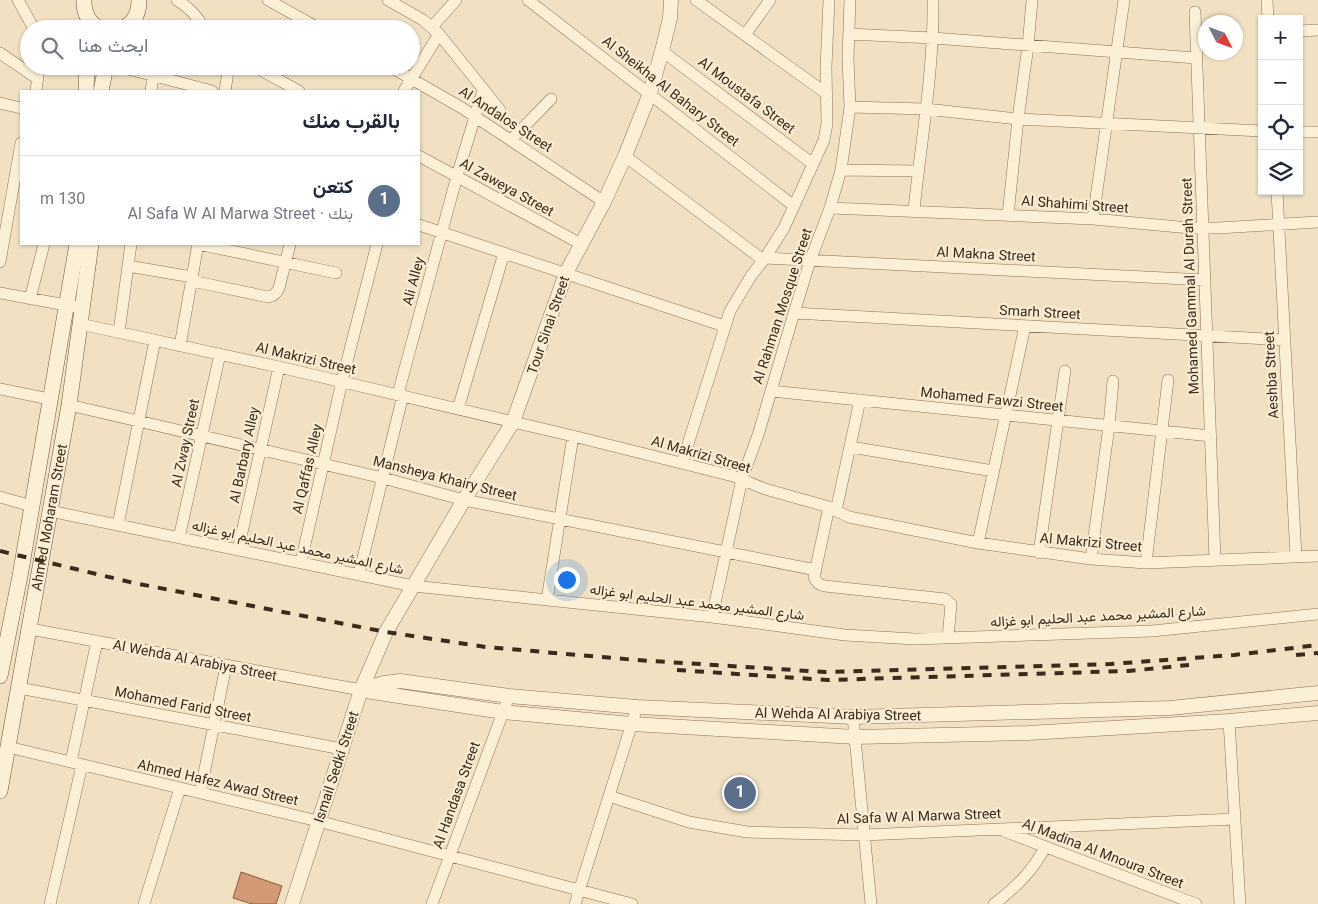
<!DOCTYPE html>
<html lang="ar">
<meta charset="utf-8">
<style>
body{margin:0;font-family:Georgia,Vazirmatn,serif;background:#f2f2f3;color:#1f2937;direction:rtl}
.controls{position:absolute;right:15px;top:15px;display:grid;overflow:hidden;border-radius:0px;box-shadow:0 1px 4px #0004}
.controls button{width:45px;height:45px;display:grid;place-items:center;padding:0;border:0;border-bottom:1px solid #e0e1e3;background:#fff;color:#1f2937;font:25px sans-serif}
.compass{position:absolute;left:1198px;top:15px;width:45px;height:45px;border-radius:50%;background:#fff;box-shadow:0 1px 4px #0004;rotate:132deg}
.you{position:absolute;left:566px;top:579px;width:18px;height:18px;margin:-12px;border:4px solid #fff;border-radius:50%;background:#1a73e8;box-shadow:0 0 0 8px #1a73e833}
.badge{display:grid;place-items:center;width:32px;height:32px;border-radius:50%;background:#9f2429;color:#fff;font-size:16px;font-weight:700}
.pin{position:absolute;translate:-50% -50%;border:2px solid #fff;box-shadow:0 1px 5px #0006}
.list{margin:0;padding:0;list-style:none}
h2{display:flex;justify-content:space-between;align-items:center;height:65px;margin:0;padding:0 20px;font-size:21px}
h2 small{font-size:16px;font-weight:400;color:#747a83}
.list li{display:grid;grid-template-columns:32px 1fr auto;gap:15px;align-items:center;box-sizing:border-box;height:90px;padding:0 20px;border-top:1px solid #e0e1e3}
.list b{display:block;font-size:19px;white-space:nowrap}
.list p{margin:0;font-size:16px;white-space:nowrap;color:#747a83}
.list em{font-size:16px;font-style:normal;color:#747a83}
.icon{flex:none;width:28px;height:28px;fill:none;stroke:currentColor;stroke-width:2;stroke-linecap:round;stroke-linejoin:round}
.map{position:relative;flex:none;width:1318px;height:904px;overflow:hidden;direction:ltr}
.search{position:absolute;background:#fff;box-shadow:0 1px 4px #0004;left:20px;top:20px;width:400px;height:55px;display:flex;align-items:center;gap:12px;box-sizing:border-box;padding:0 18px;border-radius:28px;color:#747a83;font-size:19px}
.panel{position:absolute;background:#fff;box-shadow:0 1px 4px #0004;left:20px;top:90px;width:400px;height:155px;border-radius:0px;direction:rtl}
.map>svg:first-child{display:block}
.building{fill:#d19976;stroke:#8c5a3c}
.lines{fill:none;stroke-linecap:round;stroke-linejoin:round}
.minor-casing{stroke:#8c7258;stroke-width:12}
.tertiary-casing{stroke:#8c7258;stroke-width:15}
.secondary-casing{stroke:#6e533b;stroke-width:16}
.minor{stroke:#fbefd6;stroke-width:11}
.tertiary{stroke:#fbefd6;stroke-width:14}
.secondary{stroke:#fbefd6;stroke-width:15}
.rail{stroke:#3b2b1d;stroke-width:4;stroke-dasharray:9 9;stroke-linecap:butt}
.labels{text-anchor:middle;stroke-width:4.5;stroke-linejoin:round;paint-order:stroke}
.street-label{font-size:14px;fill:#3b2b1d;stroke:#f8ecd2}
</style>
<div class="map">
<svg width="1318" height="904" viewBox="0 0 1318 904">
<rect width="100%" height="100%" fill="#f1e1c2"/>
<path class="building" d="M 241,872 L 282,886 L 276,904 L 252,904 L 233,898 Z"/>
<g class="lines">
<g class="minor-casing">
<path id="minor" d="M 18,0 L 34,29
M 177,0 C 189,8 197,15 204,29
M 268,0 L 320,29
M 388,0 L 423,20 L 439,34 L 500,110
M 528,0 L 794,206
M 696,0 L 827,94
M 1267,0 L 1268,19
M 1195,12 L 1215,560
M 432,27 L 456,0
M 1299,31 L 1318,30
M 849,34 L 933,38 L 1196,58
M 745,35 L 770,0
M 662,51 L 813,164
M 0,53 L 38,79
M 117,66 L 212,91
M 253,66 L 299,91
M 389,66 L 462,108 L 604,202
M 36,91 L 39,66
M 151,91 L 153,77
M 225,91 L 229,66
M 404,91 L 439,34
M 0,103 L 21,108
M 850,107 L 926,109 L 1018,119 L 1028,46 L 1032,1
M 1299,132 L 1318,132
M 511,140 L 551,99
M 419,156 L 581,244
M 625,156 L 763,260
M 841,170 L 918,171
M 1277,191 L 1296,557
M 830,208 L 1093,219 L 1190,228 L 1218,228 L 1318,222
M 914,210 C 921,141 934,70 933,0
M 1008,215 L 1018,119 L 1262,131
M 1093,219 L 1124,0
M 419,225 L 724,326
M 198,244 L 336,273
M 765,258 L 1205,280
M 0,262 L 21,143
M 128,266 L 192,277
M 192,281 L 268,297 C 274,296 277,293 279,288 L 290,244
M 0,293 L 82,308
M 30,299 L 44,244
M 794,313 L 1285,340
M 80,324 L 279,367 L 573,436 L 733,476 L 765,489 L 829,507 L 849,517 L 978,543 L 1091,559 L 1146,563 L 1318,556
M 119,332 L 131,244
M 180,346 L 198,244
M 0,389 L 49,399
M 771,391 L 1211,436
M 398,394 L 457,176 L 483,90
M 69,405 L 383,478 L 464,500 L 816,570
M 458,409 L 504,253
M 851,447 L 993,471
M 682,463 L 730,311 L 751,276 L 765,258 L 784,228 L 824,140 L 827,124 L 826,67 L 829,0
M 0,497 L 32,506
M 829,507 L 814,577 C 817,583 819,585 825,586 L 945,599 L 951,604 L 948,638
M 50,511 L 413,586 L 712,617 L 845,635 L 915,639 L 1152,631 L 1318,614
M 836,511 L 860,400
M 118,525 L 155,340
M 179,538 L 220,354
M 978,543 L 1025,326
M 238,550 L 279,367
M 1039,553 L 1065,371
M 1091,559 L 1109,426 L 1113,381
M 301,562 L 342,381 L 377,244
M 1146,563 L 1168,380
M 359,574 L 403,395
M 547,600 L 573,436
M 712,617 L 742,479 L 759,432 L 794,313 L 810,261 L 830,208 L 841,170 L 850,107 L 848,58 L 850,0
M 30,629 L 361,690
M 19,688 L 342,749
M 853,717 L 871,904
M 1229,721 L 1240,904
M 8,747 L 318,821 L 632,904
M 71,762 L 97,641
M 200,793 L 226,666
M 609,796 L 689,822 L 747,832 L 864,835 L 1235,819
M 1004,831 L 1196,904
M 50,904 L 82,765
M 144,904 L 180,788
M 432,904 L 509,696
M 575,904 L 637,707
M 994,904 C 1016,887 1033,871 1045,847"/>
</g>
<g class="tertiary-casing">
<path id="tertiary" d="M 361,690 L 384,683 L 400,681 L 509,696 L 637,707 L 853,717 L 1170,708 L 1318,693
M 366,691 L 503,712 L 632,724 L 855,737 L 1028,733 L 1229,721 L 1318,713
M 292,904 L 361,690 L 386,632 L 464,500 L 513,422 L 566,273 L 604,202 L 625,156 L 650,93 L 662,51 L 670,18 L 671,0"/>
</g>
<g class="secondary-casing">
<g id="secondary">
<path d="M 84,0 C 83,13 90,25 102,29"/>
<path d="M 121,29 C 134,24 139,13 139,0"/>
<path d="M 86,91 L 87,66"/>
<path d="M 101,91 L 106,66"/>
<path d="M 0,676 L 20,576 L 77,244"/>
<path id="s1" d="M 0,791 L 69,405 L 91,244"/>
</g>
</g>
<use href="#minor" class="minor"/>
<use href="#tertiary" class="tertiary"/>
<use href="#secondary" class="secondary"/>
<path class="rail" d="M 0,551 L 134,583 L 386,632 L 486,647 L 636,660 L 825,672 L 1110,664 L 1234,655 L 1318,645
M 1296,655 L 1318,653
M 677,670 L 828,680 L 1128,671 L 1189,665"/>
</g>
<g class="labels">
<g class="street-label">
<text transform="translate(671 91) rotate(38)" y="5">Al Sheikha Al Bahary Street</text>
<text transform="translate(747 95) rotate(37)" y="5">Al Moustafa Street</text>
<text transform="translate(506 119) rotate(33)" y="5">Al Andalos Street</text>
<text transform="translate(507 187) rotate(29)" y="5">Al Zaweya Street</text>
<text transform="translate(1075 204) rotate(4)" y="5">Al Shahimi Street</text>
<text transform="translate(986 254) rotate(3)" y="5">Al Makna Street</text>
<text transform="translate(413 281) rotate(-75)" y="5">Ali Alley</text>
<text transform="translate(1190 286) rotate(-92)" y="5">Mohamed Gammal Al Durah Street</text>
<text transform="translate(782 306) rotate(-72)" y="5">Al Rahman Mosque Street</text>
<text transform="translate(1040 312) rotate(3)" y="5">Smarh Street</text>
<text transform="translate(548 325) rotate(-71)" y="5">Tour Sinai Street</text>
<text transform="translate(306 358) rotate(13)" y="5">Al Makrizi Street</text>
<text transform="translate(1271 375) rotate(-93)" y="5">Aeshba Street</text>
<text transform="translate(992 399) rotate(6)" y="5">Mohamed Fawzi Street</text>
<text transform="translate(185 443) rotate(-78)" y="5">Al Zway Street</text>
<text transform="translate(701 454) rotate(16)" y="5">Al Makrizi Street</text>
<text transform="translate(244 455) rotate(-78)" y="5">Al Barbary Alley</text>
<text transform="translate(307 469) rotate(-77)" y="5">Al Qaffas Alley</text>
<text transform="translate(445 478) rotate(14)" y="5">Mansheya Khairy Street</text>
<text dy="5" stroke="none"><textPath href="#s1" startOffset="278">Ahmed Moharam Street</textPath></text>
<text transform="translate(1091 542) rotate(5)" y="5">Al Makrizi Street</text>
<text transform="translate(298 547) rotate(12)" y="5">شارع المشير محمد عبد الحليم ابو غزاله</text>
<text transform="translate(697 602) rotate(7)" y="5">شارع المشير محمد عبد الحليم ابو غزاله</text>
<text transform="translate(1098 616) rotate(-3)" y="5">شارع المشير محمد عبد الحليم ابو غزاله</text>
<text transform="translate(195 660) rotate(11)" y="5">Al Wehda Al Arabiya Street</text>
<text transform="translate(183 704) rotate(11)" y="5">Mohamed Farid Street</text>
<text transform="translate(838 714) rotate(1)" y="5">Al Wehda Al Arabiya Street</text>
<text transform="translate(336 767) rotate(-72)" y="5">Ismail Sedki Street</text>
<text transform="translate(218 782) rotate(13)" y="5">Ahmed Hafez Awad Street</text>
<text transform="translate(456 795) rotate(-70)" y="5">Al Handasa Street</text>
<text transform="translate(919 816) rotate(-2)" y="5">Al Safa W Al Marwa Street</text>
<text transform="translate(1103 853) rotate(21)" y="5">Al Madina Al Mnoura Street</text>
</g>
</g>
</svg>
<div class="controls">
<button>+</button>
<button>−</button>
<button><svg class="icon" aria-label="locate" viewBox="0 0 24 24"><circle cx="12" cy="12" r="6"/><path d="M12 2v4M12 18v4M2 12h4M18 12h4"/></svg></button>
<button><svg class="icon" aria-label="layers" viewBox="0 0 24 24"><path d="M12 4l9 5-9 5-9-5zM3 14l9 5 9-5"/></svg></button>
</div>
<svg class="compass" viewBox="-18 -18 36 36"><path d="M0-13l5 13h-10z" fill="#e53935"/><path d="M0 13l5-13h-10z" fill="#747a83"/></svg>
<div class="you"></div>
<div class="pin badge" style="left:740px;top:793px;background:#5c6f8a">1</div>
<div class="search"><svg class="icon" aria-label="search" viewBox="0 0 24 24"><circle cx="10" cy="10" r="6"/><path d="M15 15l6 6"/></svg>ابحث هنا</div>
<section class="panel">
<h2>بالقرب منك<small></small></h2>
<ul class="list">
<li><span class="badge" style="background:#5c6f8a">1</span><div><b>كتعن</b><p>بنك · Al Safa W Al Marwa Street</p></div><em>130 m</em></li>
</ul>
</section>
</div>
